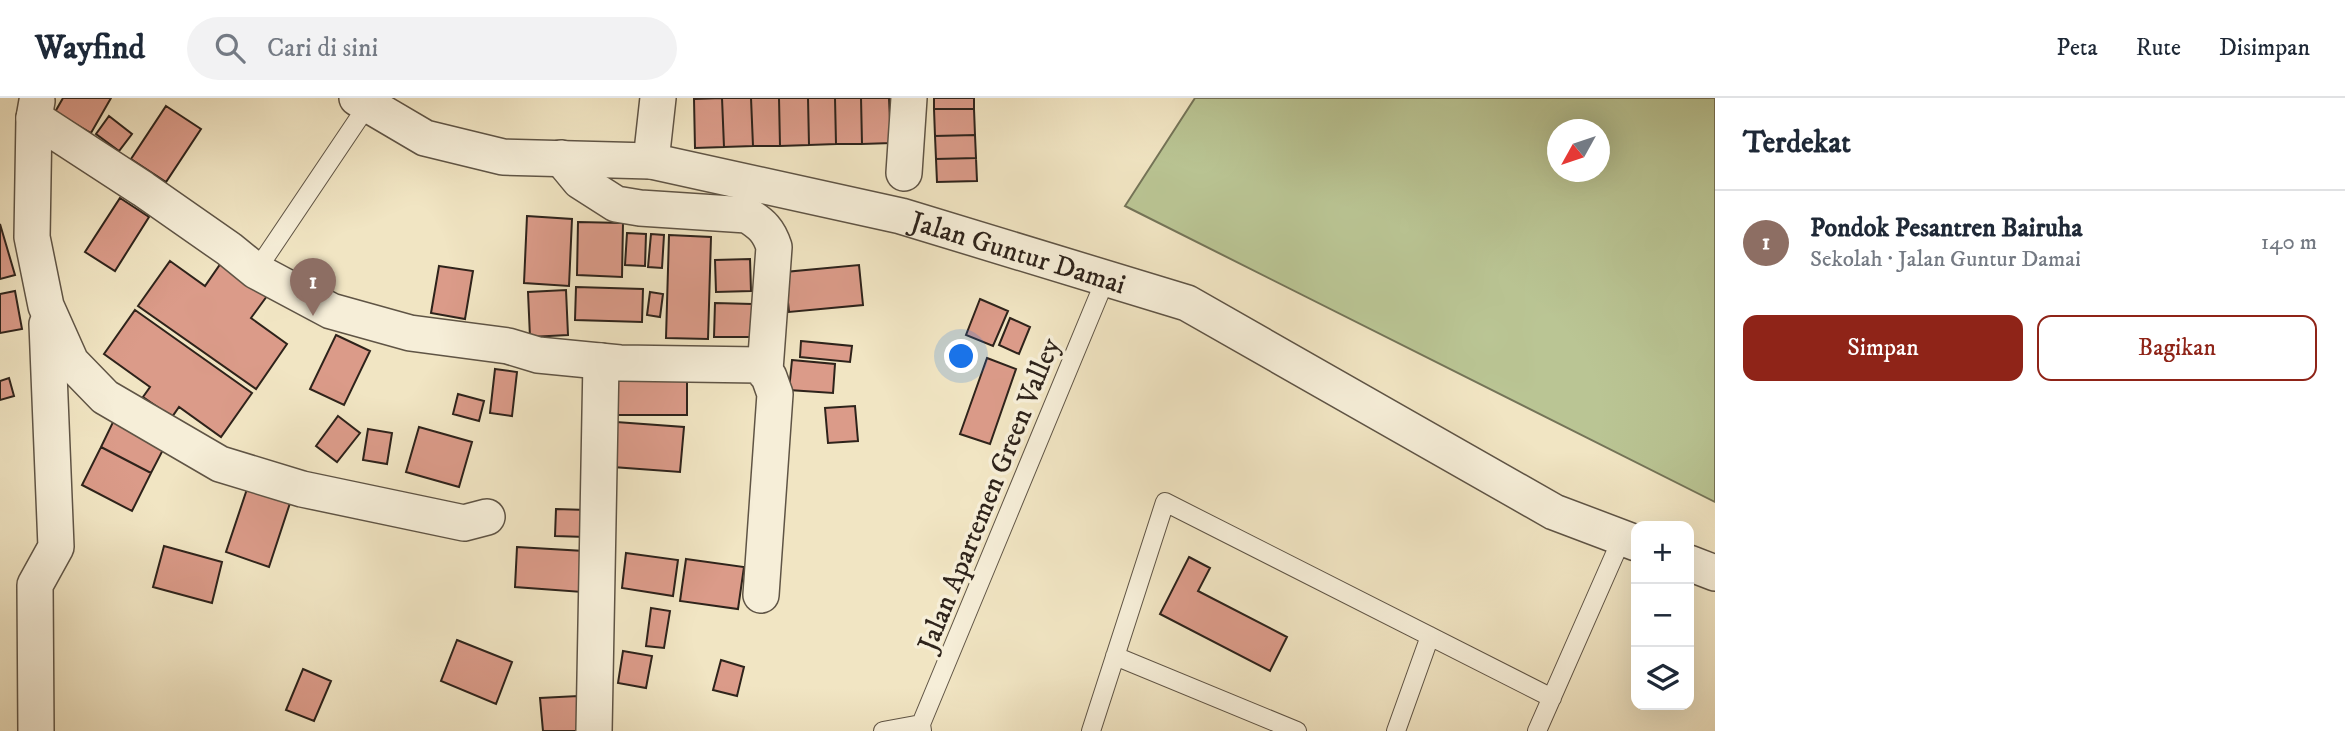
<!DOCTYPE html>
<html lang="id">
<meta charset="utf-8">
<style>
body{margin:0;font-family:"IM FELL DW Pica",serif;background:#f2f2f3;color:#1f2937}
.controls{position:absolute;right:21px;bottom:21px;display:grid;overflow:hidden;border-radius:14px;box-shadow:0 7px 28px #0002}
.controls button{width:63px;height:63px;display:grid;place-items:center;padding:0;border:0;border-bottom:2px solid #e0e1e3;background:#fff;color:#1f2937;font:35px sans-serif}
.compass{position:absolute;left:1547px;top:21px;width:63px;height:63px;border-radius:50%;background:#fff;box-shadow:0 7px 28px #0002;rotate:230deg}
.you{position:absolute;left:962px;top:259px;width:24px;height:24px;margin:-18px;border:5px solid #fff;border-radius:50%;background:#1a73e8;box-shadow:0 0 0 10px #1a73e833}
.badge{display:grid;place-items:center;width:46px;height:46px;border-radius:50%;background:#8f2418;color:#fff;font-size:23px;font-weight:700}
.pin{position:absolute;translate:-50% -58px;filter:drop-shadow(0 2px 4px #0008)}
.pin::after{content:'';position:absolute;top:37px;width:24px;height:21px;background:inherit;clip-path:polygon(0 0,100% 0,50% 100%)}
.list{margin:0;padding:0;list-style:none}
h2{display:flex;justify-content:space-between;align-items:center;height:91px;margin:0;padding:0 28px;font-size:30px}
h2 small{font-size:23px;font-weight:400;color:#747a83}
.list li{display:grid;grid-template-columns:46px 1fr auto;gap:21px;align-items:center;box-sizing:border-box;height:105px;padding:0 28px;border-top:2px solid #e0e1e3}
.list b{display:block;font-size:26px;white-space:nowrap}
.list p{margin:0;font-size:23px;white-space:nowrap;color:#747a83}
.list em{font-size:23px;font-style:normal;color:#747a83}
.actions{display:flex;gap:14px;padding:21px 28px}
.actions a{flex:1;padding:16px 0;border:2px solid #8f2418;border-radius:14px;text-align:center;font-size:24px;color:#8f2418}
.actions .main{background:#8f2418;color:#fff}
.icon{flex:none;width:38px;height:38px;fill:none;stroke:currentColor;stroke-width:2;stroke-linecap:round;stroke-linejoin:round}
.map{position:relative;flex:none;width:1715px;height:633px;overflow:hidden}
header{display:flex;align-items:center;gap:42px;box-sizing:border-box;height:98px;padding:0 35px;background:#fff;border-bottom:2px solid #e0e1e3}
header strong{font-size:33px}
nav{display:flex;gap:38px;margin-inline-start:auto;font-size:24px}
.search{width:490px;height:63px;background:#f2f2f3;display:flex;align-items:center;gap:18px;box-sizing:border-box;padding:0 24px;border-radius:38px;color:#747a83;font-size:26px}
main{display:flex}
aside{flex:1;background:#fff}
.map>svg:first-child{display:block}
.green{fill:#bac594;stroke:#747458;stroke-width:2;fill-rule:evenodd}
.building{fill:#db9b89;stroke:#2e231b;stroke-width:2}
.lines{fill:none;stroke-linecap:round;stroke-linejoin:round}
.service-casing{stroke:#5f5445;stroke-width:20}
.minor-casing{stroke:#5f5445;stroke-width:38}
.service{stroke:#f6eed8;stroke-width:18}
.minor{stroke:#f6eed8;stroke-width:35}
.labels{text-anchor:middle;stroke-width:7;stroke-linejoin:round;paint-order:stroke}
.street-label{font-size:28px;fill:#2e231b;stroke:#f6eed8}
</style>
<header>
<strong>Wayfind</strong>
<div class="search"><svg class="icon" aria-label="search" viewBox="0 0 24 24"><circle cx="10" cy="10" r="6"/><path d="M15 15l6 6"/></svg>Cari di sini</div>
<nav><a>Peta</a><a>Rute</a><a>Disimpan</a></nav>
</header>
<main>
<div class="map">
<svg width="1715" height="633" viewBox="0 0 1715 633">
<rect width="100%" height="100%" fill="#f1e5c3"/>
<filter id="stains"><feTurbulence type="fractalNoise" baseFrequency=".00286" numOctaves="4"/><feColorMatrix values="0 0 0 0 .2 0 0 0 0 .09 0 0 0 0 .02 0 0 0 .5 -.17"/></filter>
<radialGradient id="worn" r=".72"><stop offset=".6" stop-color="#630" stop-opacity="0"/><stop offset="1" stop-color="#630" stop-opacity=".3"/></radialGradient>
<path class="green" d="M 1195,0 L 1715,0 L 1715,404 L 1125,108 ZM 1558,32 L 1600,32 L 1600,74 L 1558,74 Z"/>
<path class="building" d="M 63,0 L 111,0 L 91,35 L 55,14 Z
M 722,0 L 724,49 L 695,50 L 694,1 Z
M 722,0 L 751,0 L 753,48 L 724,49 Z
M 751,0 L 779,0 L 780,48 L 753,48 Z
M 779,0 L 808,0 L 809,47 L 780,48 Z
M 808,0 L 835,0 L 836,46 L 809,47 Z
M 835,0 L 861,0 L 862,46 L 836,46 Z
M 861,0 L 889,0 L 891,45 L 862,46 Z
M 934,0 L 974,0 L 974,11 L 934,11 Z
M 166,8 L 201,31 L 166,84 L 131,61 Z
M 934,11 L 974,11 L 975,37 L 935,38 Z
M 109,18 L 132,36 L 119,53 L 96,36 Z
M 975,37 L 976,60 L 936,61 L 935,38 Z
M 976,60 L 977,83 L 937,84 L 936,61 Z
M 120,100 L 149,119 L 115,173 L 85,154 Z
M 527,118 L 572,121 L 569,188 L 524,185 Z
M 578,124 L 623,125 L 622,179 L 577,177 Z
M 0,126 L 15,177 L 0,181 Z
M 627,135 L 646,136 L 645,168 L 625,167 Z
M 651,136 L 664,137 L 662,170 L 648,169 Z
M 669,137 L 711,139 L 708,241 L 666,240 Z
M 750,161 L 751,193 L 716,194 L 715,162 Z
M 170,163 L 205,188 L 221,165 L 267,198 L 251,220 L 287,246 L 256,291 L 138,208 Z
M 859,167 L 863,207 L 789,214 L 785,174 Z
M 439,168 L 473,173 L 465,221 L 431,215 Z
M 576,189 L 643,191 L 642,224 L 575,222 Z
M 566,192 L 568,237 L 530,239 L 528,194 Z
M 15,193 L 22,231 L 0,235 L 0,196 Z
M 650,194 L 663,196 L 660,219 L 647,217 Z
M 980,201 L 1008,213 L 993,248 L 966,237 Z
M 715,205 L 752,206 L 752,239 L 714,239 Z
M 135,212 L 252,295 L 221,339 L 179,309 L 172,319 L 143,299 L 150,289 L 104,256 Z
M 1010,220 L 1030,229 L 1019,256 L 999,247 Z
M 336,237 L 370,253 L 344,307 L 310,291 Z
M 801,243 L 852,248 L 850,264 L 800,259 Z
M 987,260 L 1016,271 L 990,346 L 960,336 Z
M 792,262 L 835,266 L 833,295 L 789,292 Z
M 495,271 L 517,274 L 512,318 L 490,315 Z
M 687,276 L 687,317 L 618,317 L 618,277 Z
M 9,280 L 14,298 L 0,302 L 0,283 Z
M 458,296 L 484,303 L 479,323 L 453,316 Z
M 855,308 L 858,343 L 828,345 L 825,310 Z
M 338,318 L 360,335 L 337,364 L 316,348 Z
M 115,320 L 166,346 L 151,375 L 101,349 Z
M 616,324 L 684,329 L 680,374 L 613,369 Z
M 419,329 L 472,344 L 459,389 L 406,374 Z
M 368,331 L 392,335 L 387,366 L 363,362 Z
M 101,349 L 151,375 L 132,413 L 82,387 Z
M 250,382 L 293,396 L 269,469 L 226,454 Z
M 556,411 L 587,412 L 586,439 L 555,438 Z
M 164,448 L 222,464 L 212,505 L 153,489 Z
M 517,449 L 584,453 L 582,494 L 515,489 Z
M 626,455 L 678,462 L 673,498 L 622,490 Z
M 1189,459 L 1210,470 L 1198,493 L 1287,539 L 1270,573 L 1160,516 Z
M 686,461 L 744,469 L 738,511 L 680,503 Z
M 651,510 L 670,513 L 664,550 L 646,548 Z
M 457,542 L 512,564 L 496,606 L 441,583 Z
M 623,553 L 652,558 L 646,590 L 618,585 Z
M 721,562 L 744,569 L 737,598 L 713,592 Z
M 303,571 L 331,583 L 314,623 L 286,612 Z
M 578,598 L 581,633 L 543,633 L 540,600 Z"/>
<g class="lines">
<g class="service-casing">
<path id="service" d="M 256,173 L 367,8
M 1115,558 L 1297,633
M 883,633 L 921,626
M 922,633 L 921,626 L 1106,180
M 1091,633 L 1165,404 L 1552,600
M 1396,633 L 1430,538
M 1537,633 L 1622,440"/>
</g>
<g class="minor-casing">
<g id="minor">
<path id="s1" d="M 357,0 L 425,40 L 503,59 L 651,63 L 901,118 L 1187,205 L 1554,414 L 1636,445"/>
<path d="M 37,3 L 34,20 L 32,139 L 46,208 L 71,264 L 105,299 L 220,366 L 302,391 L 464,425 L 487,419"/>
<path d="M 34,20 L 143,91 L 229,151 L 256,173 L 331,213 L 410,235 L 508,248 L 538,257 L 620,265 L 759,267 L 769,279 L 775,296 L 761,497"/>
<path d="M 561,60 L 580,83 L 616,106 L 640,110 L 747,117 C 762,126 769,133 774,149 L 765,272"/>
<path d="M 651,63 L 658,0"/>
<path d="M 904,75 L 909,0"/>
<path d="M 1689,465 L 1715,475"/>
<path d="M 36,633 L 35,487 L 56,449 L 47,226"/>
<path d="M 594,633 L 601,263"/>
</g>
</g>
<use href="#service" class="service"/>
<use href="#minor" class="minor"/>
</g>
<g class="labels">
<g class="street-label">
<text dy="10" stroke="none"><textPath href="#s1" startOffset="686">Jalan Guntur Damai</textPath></text>
<text transform="translate(988 396) rotate(-68)" y="10">Jalan Apartemen Green Valley</text>
</g>
</g>
<rect width="100%" height="100%" filter="url(#stains)"/>
<rect width="100%" height="100%" fill="url(#worn)"/>
</svg>
<div class="controls">
<button>+</button>
<button>−</button>
<button><svg class="icon" aria-label="layers" viewBox="0 0 24 24"><path d="M12 4l9 5-9 5-9-5zM3 14l9 5 9-5"/></svg></button>
</div>
<svg class="compass" viewBox="-18 -18 36 36"><path d="M0-13l5 13h-10z" fill="#e53935"/><path d="M0 13l5-13h-10z" fill="#747a83"/></svg>
<div class="you"></div>
<div class="pin badge" style="left:313px;top:218px;background:#8d6e63">1</div>
</div>
<aside>
<h2>Terdekat<small></small></h2>
<ul class="list">
<li><span class="badge" style="background:#8d6e63">1</span><div><b>Pondok Pesantren Bairuha</b><p>Sekolah · Jalan Guntur Damai</p></div><em>140 m</em></li>
</ul>
<div class="actions"><a class="main">Simpan</a><a>Bagikan</a></div>
</aside>
</main>
